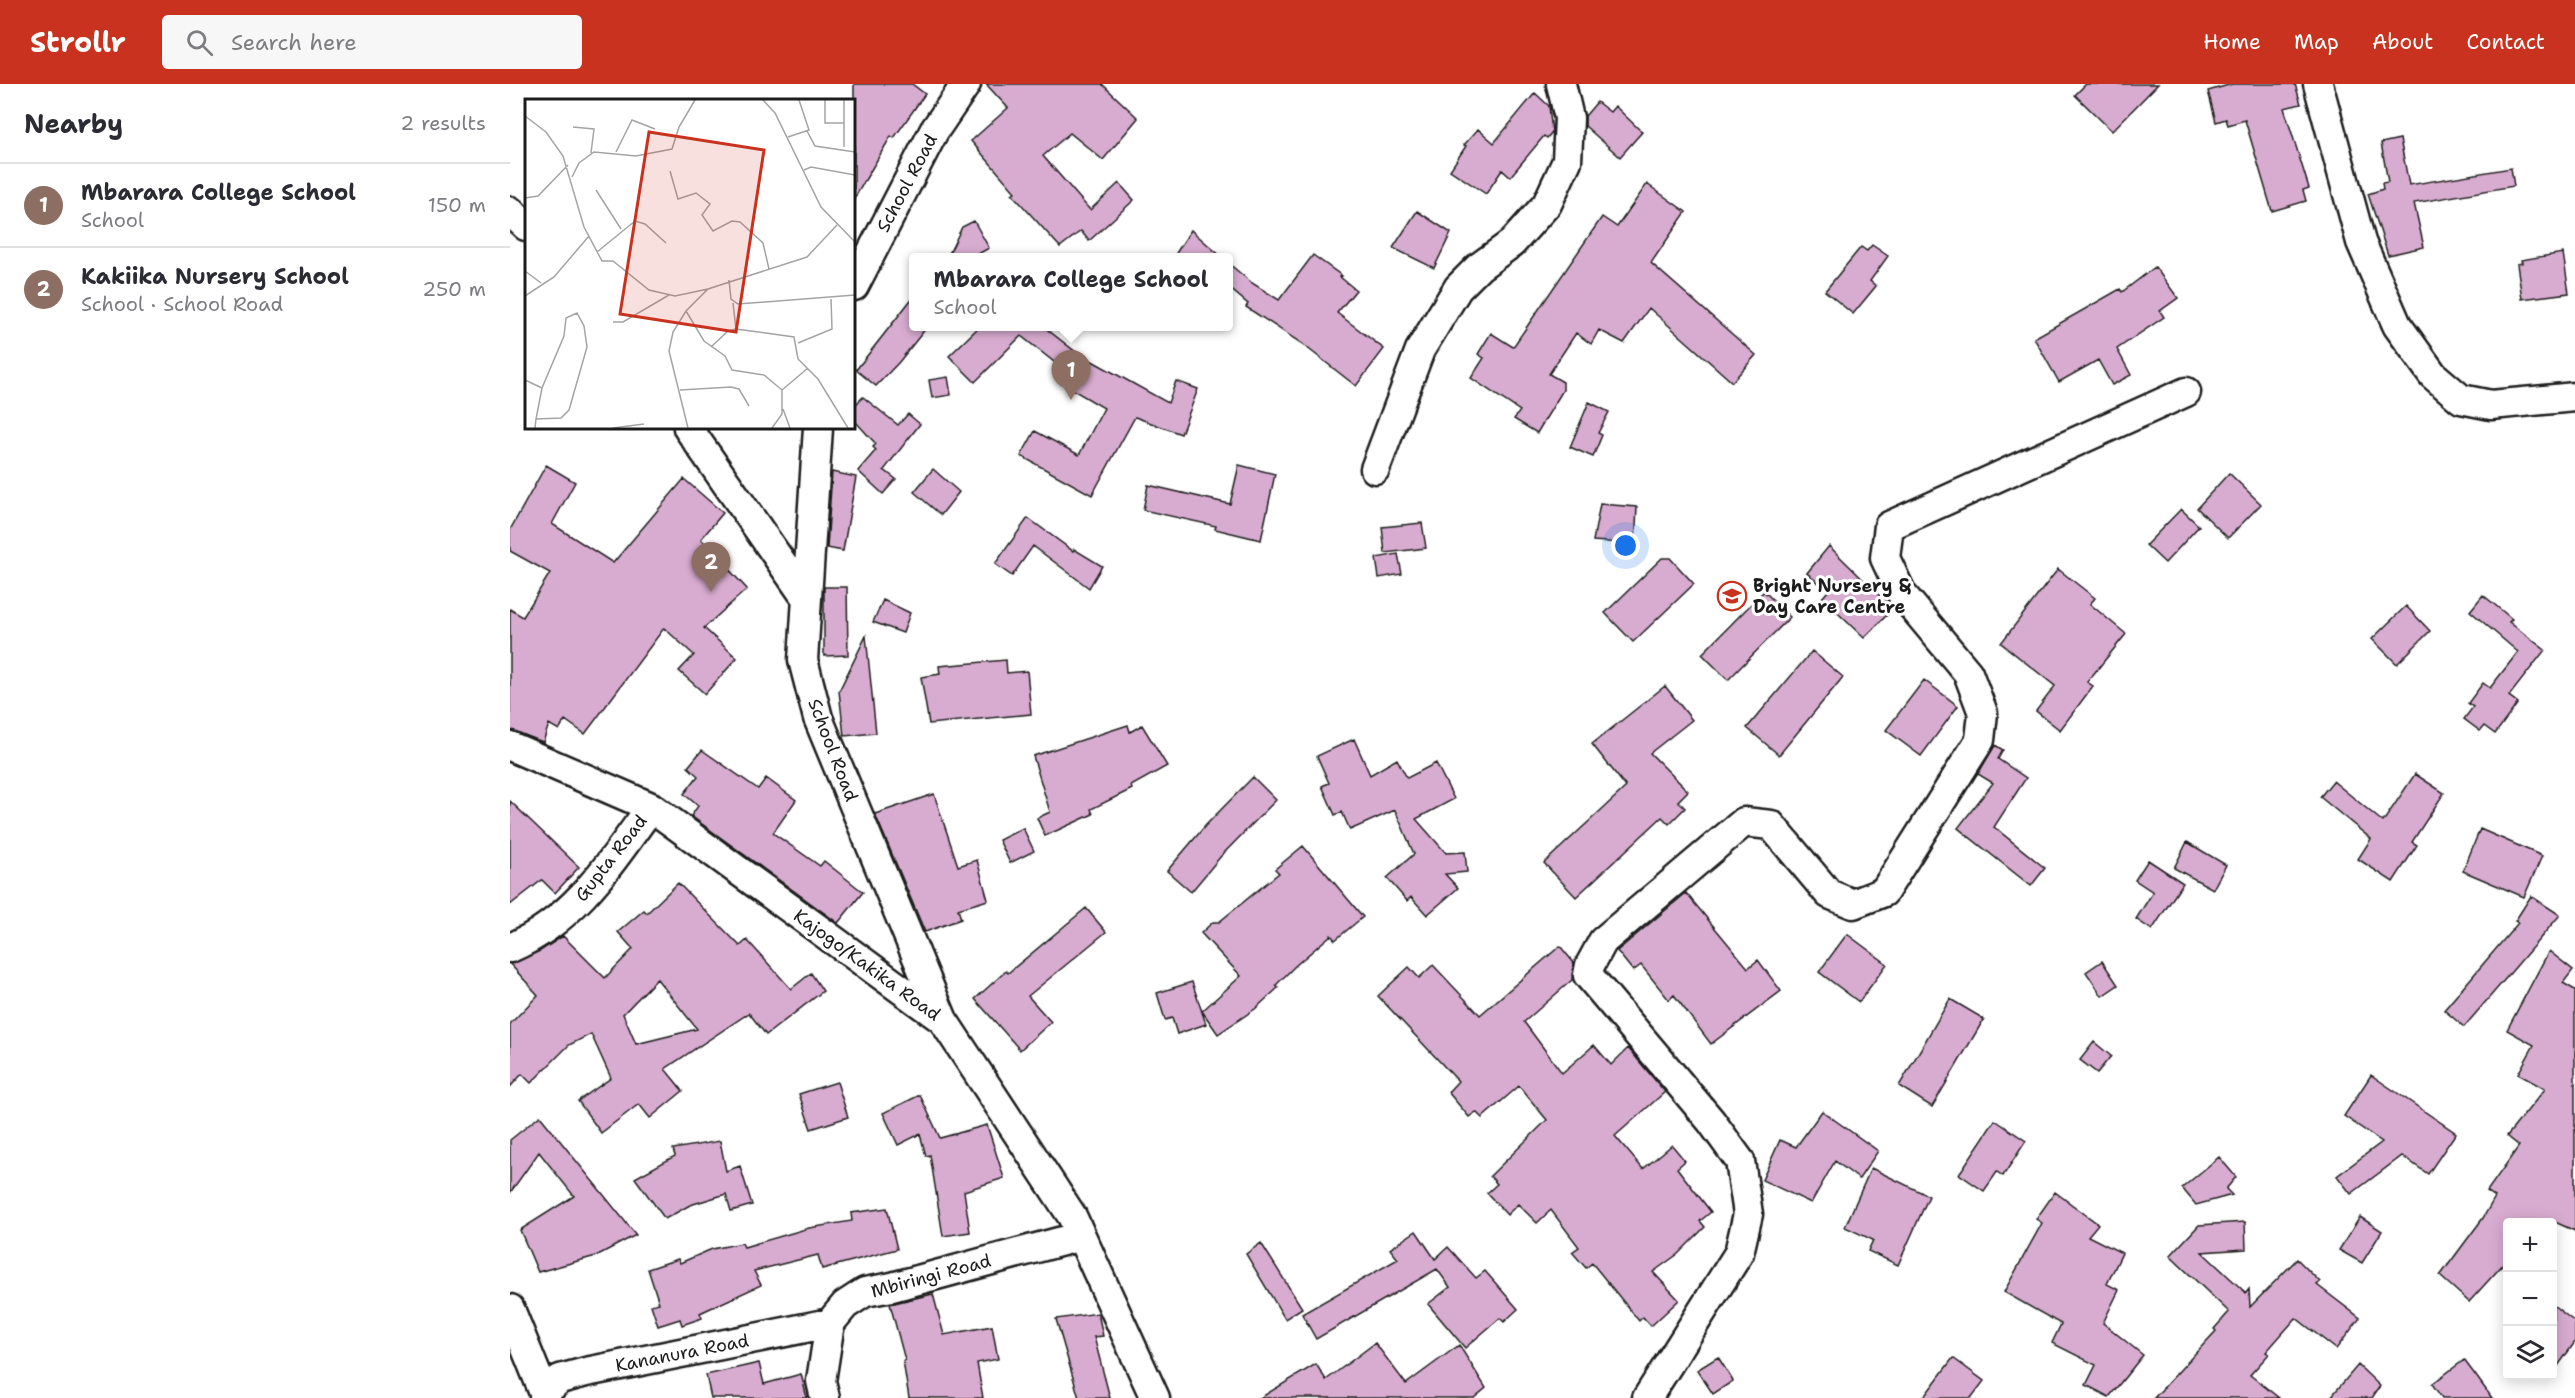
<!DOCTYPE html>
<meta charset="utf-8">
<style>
body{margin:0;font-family:"Shantell Sans",sans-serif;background:#f7f7f7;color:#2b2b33}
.controls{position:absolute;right:18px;bottom:18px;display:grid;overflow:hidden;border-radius:6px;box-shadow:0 3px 15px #0003}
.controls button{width:54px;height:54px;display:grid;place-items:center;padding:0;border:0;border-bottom:2px solid #e1e1e2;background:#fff;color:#2b2b33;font:30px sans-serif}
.you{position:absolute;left:1116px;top:462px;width:21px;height:21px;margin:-15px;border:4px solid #fff;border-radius:50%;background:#1a73e8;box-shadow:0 0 0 9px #1a73e833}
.badge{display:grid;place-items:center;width:39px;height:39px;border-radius:50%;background:#c8321e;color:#fff;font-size:20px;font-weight:700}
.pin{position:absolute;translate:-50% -50px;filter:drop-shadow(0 2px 3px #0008)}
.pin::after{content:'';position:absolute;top:32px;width:21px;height:18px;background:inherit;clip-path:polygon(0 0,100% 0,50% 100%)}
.popup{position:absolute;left:399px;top:169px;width:324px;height:78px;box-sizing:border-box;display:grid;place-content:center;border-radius:6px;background:#fff;filter:drop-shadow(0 2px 4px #0005);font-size:20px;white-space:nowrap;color:#7c7c81}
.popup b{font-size:22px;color:#2b2b33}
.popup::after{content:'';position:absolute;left:50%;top:100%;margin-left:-12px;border:12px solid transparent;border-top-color:#fff}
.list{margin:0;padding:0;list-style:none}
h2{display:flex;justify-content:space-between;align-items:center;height:78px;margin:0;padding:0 24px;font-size:26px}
h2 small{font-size:20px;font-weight:400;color:#7c7c81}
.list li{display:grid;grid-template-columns:39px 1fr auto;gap:18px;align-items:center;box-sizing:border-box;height:84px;padding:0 24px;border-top:2px solid #e1e1e2}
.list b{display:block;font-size:22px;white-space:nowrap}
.list p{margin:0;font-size:20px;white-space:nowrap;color:#7c7c81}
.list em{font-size:20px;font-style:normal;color:#7c7c81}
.icon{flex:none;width:33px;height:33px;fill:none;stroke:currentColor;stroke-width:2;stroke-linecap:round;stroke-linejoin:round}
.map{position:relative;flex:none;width:2065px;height:1314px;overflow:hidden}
header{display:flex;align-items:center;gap:36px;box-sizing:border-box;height:84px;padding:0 30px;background:#c8321e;color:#fff}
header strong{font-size:28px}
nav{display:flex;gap:33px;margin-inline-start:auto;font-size:21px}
.search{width:420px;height:54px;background:#f7f7f7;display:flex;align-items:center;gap:15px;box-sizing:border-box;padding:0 21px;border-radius:6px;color:#7c7c81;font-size:22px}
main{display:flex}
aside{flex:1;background:#fff}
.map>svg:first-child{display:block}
.building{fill:#d8acd0;stroke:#1c1c1c;stroke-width:1.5;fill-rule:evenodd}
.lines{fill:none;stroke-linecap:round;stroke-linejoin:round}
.minor-casing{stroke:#1c1c1c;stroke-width:33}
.minor{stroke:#fff;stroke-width:28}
.labels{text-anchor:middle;stroke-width:6;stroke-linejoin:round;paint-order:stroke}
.street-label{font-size:18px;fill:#1c1c1c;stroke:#fff}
.poi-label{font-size:18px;font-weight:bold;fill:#1c1c1c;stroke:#fff;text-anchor:start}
.inset-road{fill:none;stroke:#a4a4a4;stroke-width:1.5}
.view{fill:#c8321e;fill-opacity:0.15;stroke:#c8321e;stroke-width:3}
.inset-edge{fill:none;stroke:#1c1c1c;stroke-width:3}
</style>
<header>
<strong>Strollr</strong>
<div class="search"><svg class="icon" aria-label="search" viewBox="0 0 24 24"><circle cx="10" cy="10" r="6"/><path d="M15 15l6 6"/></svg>Search here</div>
<nav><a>Home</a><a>Map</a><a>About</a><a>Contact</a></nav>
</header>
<main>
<aside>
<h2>Nearby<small>2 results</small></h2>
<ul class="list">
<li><span class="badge" style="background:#8d6e63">1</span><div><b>Mbarara College School</b><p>School</p></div><em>150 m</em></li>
<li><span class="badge" style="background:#8d6e63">2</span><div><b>Kakiika Nursery School</b><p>School · School Road</p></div><em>250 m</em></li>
</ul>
</aside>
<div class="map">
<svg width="2065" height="1314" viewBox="0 0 2065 1314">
<rect width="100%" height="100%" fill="#fff"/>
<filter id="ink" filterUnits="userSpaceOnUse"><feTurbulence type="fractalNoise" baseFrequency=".0167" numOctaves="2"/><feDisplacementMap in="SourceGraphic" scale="12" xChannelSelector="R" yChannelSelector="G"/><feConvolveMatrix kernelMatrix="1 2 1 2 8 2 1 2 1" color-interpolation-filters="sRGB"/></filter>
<g filter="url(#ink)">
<path class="building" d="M 344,0 L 402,0 L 415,10 L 384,54 L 381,52 L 344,115 Z
M 476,0 L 592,0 L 628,34 L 593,76 L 560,49 L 533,72 L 580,126 L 609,99 L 624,116 L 579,157 L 571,147 L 550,163 L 502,110 L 505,108 L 461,57 L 498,24 Z
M 1576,0 L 1648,0 L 1602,47 L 1565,11 Z
M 1722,0 L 1785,0 L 1791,20 L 1774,24 L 1799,104 L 1793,106 L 1796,117 L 1762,127 L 1735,36 L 1718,41 L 1716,35 L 1706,38 L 1698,7 Z
M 1025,9 L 1039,22 L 1042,48 L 1037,54 L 1034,52 L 1000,93 L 992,86 L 976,110 L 940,86 L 956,62 L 954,61 L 968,45 L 984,59 Z
M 1087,18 L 1100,28 L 1105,22 L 1132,48 L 1110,73 L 1075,42 L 1075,32 Z
M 1890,55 L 1899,101 L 2001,84 L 2004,102 L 1904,119 L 1914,163 L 1878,171 L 1858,110 L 1873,105 L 1872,99 L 1878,98 L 1871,59 Z
M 1137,100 L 1176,128 L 1141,179 L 1246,271 L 1222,298 L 1139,224 L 1114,259 L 1089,246 L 1081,260 L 1066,249 L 1039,290 L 1053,298 L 1053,306 L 1027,349 L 1004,335 L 1010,327 L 961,294 L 974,274 L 968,270 L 981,249 L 1003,263 L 1092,133 L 1107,143 Z
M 907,127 L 941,149 L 924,184 L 883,164 Z
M 464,137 L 479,164 L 461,174 L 437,174 L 452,143 Z
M 681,146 L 713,174 L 663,174 Z
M 1362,161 L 1378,172 L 1360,197 L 1366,202 L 1343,230 L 1315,207 L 1351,163 L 1357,167 Z
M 2053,169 L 2059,209 L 2012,215 L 2007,180 L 2012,179 L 2011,176 Z
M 803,171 L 832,192 L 830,193 L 846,206 L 827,229 L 874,265 L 846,302 L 791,259 L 736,223 L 738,220 L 718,203 L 718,179 L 742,199 L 769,216 Z
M 1645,183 L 1668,214 L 1650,227 L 1654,233 L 1607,265 L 1621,291 L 1602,301 L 1588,276 L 1549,298 L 1524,254 L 1610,205 L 1612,208 Z
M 404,212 L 404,243 L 417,243 L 389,278 L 366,302 L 346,286 Z
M 469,243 L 534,243 L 566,268 L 658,319 L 666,297 L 688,305 L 671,350 L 625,333 L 582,411 L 511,372 L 525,347 L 569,371 L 594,324 L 553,300 L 558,289 L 511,252 L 465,298 L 439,272 Z
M 438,293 L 441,311 L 422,314 L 419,296 Z
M 353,313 L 388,341 L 398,330 L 410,340 L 374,386 L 386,395 L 373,410 L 348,387 L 366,366 L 363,363 L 366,360 L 344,336 L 344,322 Z
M 1079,318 L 1099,328 L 1088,349 L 1092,351 L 1083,373 L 1060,363 Z
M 36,381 L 65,398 L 42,440 L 103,479 L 174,395 L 213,429 L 191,455 L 237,505 L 194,544 L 227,574 L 195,610 L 169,587 L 184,571 L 154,544 L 75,650 L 55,636 L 49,646 L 39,640 L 33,658 L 0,646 L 0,525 L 13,533 L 40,489 L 0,467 L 0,446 Z
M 729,381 L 765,390 L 751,456 L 705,445 L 706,442 L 633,426 L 638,401 L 720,420 Z
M 423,385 L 449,408 L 431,431 L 404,408 Z
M 322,388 L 346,393 L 333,467 L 317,464 Z
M 1719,389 L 1751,420 L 1718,454 L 1687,424 Z
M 1090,420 L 1127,423 L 1125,460 L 1083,457 Z
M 1671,425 L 1689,442 L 1655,479 L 1636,461 Z
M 518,434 L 563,467 L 564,465 L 592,482 L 579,504 L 523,462 L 502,492 L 485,480 Z
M 912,439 L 916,464 L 875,469 L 872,443 Z
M 1319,462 L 1383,525 L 1354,554 L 1312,514 L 1318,507 L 1297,489 Z
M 888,470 L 892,490 L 869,494 L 866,474 Z
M 1152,474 L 1160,474 L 1184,500 L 1123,558 L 1095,529 Z
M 1548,485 L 1585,514 L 1580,520 L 1616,550 L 1577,598 L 1583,602 L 1550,646 L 1526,627 L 1545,602 L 1491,559 Z
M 314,503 L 337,503 L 338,571 L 314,572 Z
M 1254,507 L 1280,533 L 1218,596 L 1192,570 Z
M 1973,511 L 2002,535 L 1999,538 L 2035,566 L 1999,612 L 2008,619 L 1985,650 L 1974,642 L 1970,647 L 1954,635 L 1963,623 L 1958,619 L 1973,599 L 1980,604 L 2008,568 L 1960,527 Z
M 373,516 L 400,529 L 393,549 L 363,538 Z
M 1896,522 L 1920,547 L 1887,580 L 1862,555 Z
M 356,552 L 366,649 L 334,652 L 329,607 Z
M 1302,567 L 1333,593 L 1269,671 L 1237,644 Z
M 496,576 L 497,589 L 517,587 L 521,630 L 419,640 L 411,593 L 430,590 L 429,582 Z
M 1414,596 L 1448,622 L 1411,672 L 1376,646 Z
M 1155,602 L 1182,636 L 1140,669 L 1178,707 L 1168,717 L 1175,724 L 1159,740 L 1152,733 L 1066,813 L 1034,779 L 1116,703 L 1082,660 Z
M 618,641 L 620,648 L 632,641 L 657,682 L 621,702 L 622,705 L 581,725 L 583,730 L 535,752 L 527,734 L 540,728 L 523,672 Z
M 844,655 L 860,691 L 887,675 L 897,694 L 926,679 L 944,715 L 906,735 L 936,769 L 955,768 L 957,788 L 935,790 L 948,804 L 917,831 L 901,813 L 897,817 L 877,794 L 904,770 L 885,726 L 840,746 L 832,728 L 825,731 L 812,702 L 819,699 L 807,672 Z
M 1485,661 L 1493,666 L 1488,675 L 1516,694 L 1484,743 L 1535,784 L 1521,802 L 1448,744 L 1483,699 L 1468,690 Z
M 192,666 L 248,705 L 256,694 L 286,716 L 263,749 L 310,782 L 314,777 L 353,808 L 328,839 L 181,732 L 188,722 L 174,710 L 188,692 L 178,683 Z
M 1905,690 L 1934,709 L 1902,758 L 1907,761 L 1883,798 L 1848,775 L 1861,755 L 1810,713 L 1823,697 L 1873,738 Z
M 743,693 L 766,716 L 711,772 L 681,808 L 657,787 L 696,741 Z
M 424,710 L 448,782 L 467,776 L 478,816 L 448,825 L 451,835 L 415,848 L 365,730 Z
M 0,717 L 69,783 L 45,809 L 32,796 L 0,821 Z
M 513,744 L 524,767 L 500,779 L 489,756 Z
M 1970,745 L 2032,772 L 2014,813 L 1953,787 Z
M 1677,758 L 1716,781 L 1703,805 L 1664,784 Z
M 793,762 L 853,833 L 825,856 L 821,851 L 785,882 L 766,901 L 768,904 L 745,925 L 708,950 L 692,927 L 731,892 L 691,849 L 703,838 L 709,838 L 769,789 L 765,785 Z
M 1638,776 L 1673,799 L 1642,846 L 1626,835 L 1643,808 L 1625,796 Z
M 168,799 L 230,862 L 237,856 L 281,905 L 301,889 L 313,907 L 256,951 L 239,929 L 155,985 L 173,1007 L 140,1034 L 129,1020 L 91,1049 L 68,1017 L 101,994 L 81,950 L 59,961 L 21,999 L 12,990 L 0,1003 L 0,940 L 28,911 L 0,880 L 30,867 L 53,852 L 95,894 L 123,865 L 108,848 L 134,826 L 137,829 ZM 147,895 L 187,945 L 126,960 L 113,930 Z
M 1176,809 L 1238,884 L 1248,876 L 1271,907 L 1201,960 L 1164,911 L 1159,916 L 1131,881 L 1123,887 L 1107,867 Z
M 2021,812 L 2050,831 L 1954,943 L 1934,926 L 2008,839 L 2005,837 Z
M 576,824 L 596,848 L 518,912 L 541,938 L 510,966 L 465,915 L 496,887 L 498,889 Z
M 1337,850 L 1377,880 L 1349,918 L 1309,888 Z
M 1050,862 L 1064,879 L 1062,896 L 1014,938 L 1052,989 L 1084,961 L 1101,981 L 1118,964 L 1155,1008 L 1105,1052 L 1133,1085 L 1162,1061 L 1175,1077 L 1167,1084 L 1201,1128 L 1190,1137 L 1195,1143 L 1168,1170 L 1143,1188 L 1169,1216 L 1141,1242 L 1133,1233 L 1129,1237 L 1082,1179 L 1076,1184 L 1062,1168 L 1069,1163 L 1041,1126 L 1027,1139 L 1008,1120 L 997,1131 L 977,1109 L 987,1100 L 980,1092 L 1037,1036 L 1009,1002 L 972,1034 L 966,1028 L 959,1033 L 938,1008 L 948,997 L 868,912 L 899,883 L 909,894 L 923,881 L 970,931 Z
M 2039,867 L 2063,886 L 2053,899 L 2065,906 L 2065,1147 L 2045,1138 L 1998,1138 L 1998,1175 L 1959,1218 L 1930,1192 L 1973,1134 L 1985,1113 L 1977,1107 L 2009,1062 L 1997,1052 L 2035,1005 L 2008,990 L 2024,961 L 1997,946 Z
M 1592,877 L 1608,901 L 1592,912 L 1576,888 Z
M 682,898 L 696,940 L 667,950 L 662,934 L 655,936 L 647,909 Z
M 1440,915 L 1474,935 L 1422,1023 L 1389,1002 Z
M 1584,958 L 1601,972 L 1587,989 L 1570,976 Z
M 1861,991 L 1946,1049 L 1918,1090 L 1892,1072 L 1841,1110 L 1827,1092 L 1872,1058 L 1834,1032 Z
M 327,998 L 338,1033 L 301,1045 L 289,1010 Z
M 410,1011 L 430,1054 L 477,1041 L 494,1094 L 454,1107 L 460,1148 L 433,1152 L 420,1071 L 416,1072 L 410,1050 L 388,1061 L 373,1029 Z
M 1312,1027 L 1368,1067 L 1349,1095 L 1325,1077 L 1301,1119 L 1252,1096 L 1270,1056 L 1286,1063 Z
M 30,1032 L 126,1151 L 86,1172 L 28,1188 L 10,1146 L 64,1112 L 29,1068 L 0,1109 L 0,1056 Z
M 1485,1036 L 1516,1057 L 1493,1092 L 1487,1088 L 1474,1107 L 1449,1090 Z
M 210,1057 L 216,1087 L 230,1082 L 242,1121 L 221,1127 L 216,1110 L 180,1121 L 155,1135 L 125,1094 L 165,1072 L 163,1065 Z
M 1709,1073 L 1726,1093 L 1716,1105 L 1722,1111 L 1686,1121 L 1672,1104 Z
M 1361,1084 L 1419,1112 L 1388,1181 L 1358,1167 L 1363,1156 L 1335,1143 Z
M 1545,1108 L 1588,1140 L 1578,1152 L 1612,1169 L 1597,1200 L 1609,1206 L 1593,1239 L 1633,1271 L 1599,1313 L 1576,1301 L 1586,1281 L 1542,1259 L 1551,1240 L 1494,1208 L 1532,1139 L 1526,1135 Z
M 377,1124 L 387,1165 L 312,1185 L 308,1171 L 244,1187 L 251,1201 L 190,1229 L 192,1234 L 172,1241 L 170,1235 L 148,1242 L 141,1221 L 149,1219 L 138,1185 L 168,1175 L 170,1179 L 202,1165 L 232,1159 L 234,1163 L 299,1144 L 342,1137 L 341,1129 Z
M 1850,1133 L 1872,1147 L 1852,1179 L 1829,1166 Z
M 1735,1138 L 1736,1165 L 1692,1168 L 1736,1209 L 1739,1205 L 1740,1223 L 1787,1175 L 1810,1198 L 1807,1201 L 1850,1234 L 1826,1265 L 1786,1234 L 1756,1268 L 1759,1270 L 1740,1291 L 1769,1314 L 1644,1314 L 1706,1247 L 1704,1245 L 1719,1228 L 1660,1172 L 1689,1141 Z
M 906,1147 L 925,1175 L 938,1163 L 966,1194 L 975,1187 L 1008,1225 L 994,1238 L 990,1234 L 955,1264 L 918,1220 L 940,1203 L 927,1185 L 806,1255 L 792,1230 L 888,1175 L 880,1165 Z
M 751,1159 L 792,1224 L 775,1235 L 736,1170 Z
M 423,1210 L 434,1251 L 482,1242 L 488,1275 L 467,1279 L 473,1314 L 399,1314 L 393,1277 L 395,1276 L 380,1220 Z
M 2043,1221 L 2065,1238 L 2065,1258 L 2043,1289 Z
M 588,1229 L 593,1252 L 584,1253 L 600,1314 L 569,1314 L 546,1235 Z
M 865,1259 L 896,1300 L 949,1261 L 976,1304 L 964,1314 L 750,1314 L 806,1280 L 816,1296 Z
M 1208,1273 L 1223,1297 L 1203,1310 L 1187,1286 Z
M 1443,1274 L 1474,1297 L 1461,1314 L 1413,1314 Z
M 1954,1276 L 1966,1292 L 1982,1314 L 1932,1314 L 1922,1300 Z
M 249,1279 L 254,1300 L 291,1290 L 297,1314 L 201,1314 L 196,1291 Z
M 1848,1281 L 1870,1302 L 1862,1314 L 1820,1314 Z"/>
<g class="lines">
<g class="minor-casing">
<path id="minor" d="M 1808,0 L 1851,158 L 1887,241 L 1923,291 L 1951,315 L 1981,321 L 2065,313
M 0,127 L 16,142
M 344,202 L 424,47 L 456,0
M 178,344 L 297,515
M 308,344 L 293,576 L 308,634 L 433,936
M 865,385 L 910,266 L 948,204 L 969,183 L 1002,159 L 1037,120 L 1057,77 L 1059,34 L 1051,0
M 0,662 L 141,723 L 433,936 L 562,1132 L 645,1314
M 0,864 C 64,837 102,777 141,723
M 0,1225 L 34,1309
M 34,1314 L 34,1309 L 50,1295 L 76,1288 L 320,1239
M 315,1314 L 311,1297 L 320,1239 L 335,1221 L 355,1208 L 382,1203 L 571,1152
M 1137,1314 L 1229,1169 L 1238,1130 L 1230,1077 L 1201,1037 L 1078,891 L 1080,881 L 1093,857 L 1234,738 L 1261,741 L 1319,810 L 1343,820 L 1374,808 L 1470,656 L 1473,629 L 1458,589 L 1392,510 L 1375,474 L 1379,442 L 1676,308"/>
</g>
<use href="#minor" class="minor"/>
</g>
</g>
<defs>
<g id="school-ring" transform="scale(1.5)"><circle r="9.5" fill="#fff" stroke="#c8321e" stroke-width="1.5"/><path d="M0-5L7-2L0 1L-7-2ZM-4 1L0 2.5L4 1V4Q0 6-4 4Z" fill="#c8321e"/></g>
</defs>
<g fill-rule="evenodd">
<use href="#school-ring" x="1222" y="512"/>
</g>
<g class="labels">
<g class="street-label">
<text transform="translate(397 99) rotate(-62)" y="6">School Road</text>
<text transform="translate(323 666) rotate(69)" y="6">School Road</text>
<text transform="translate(101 774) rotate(-52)" y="6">Gupta Road</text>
<text transform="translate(357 881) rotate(36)" y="6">Kajogo/Kakika Road</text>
<text transform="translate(421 1192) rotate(-15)" y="6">Mbiringi Road</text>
<text transform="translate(172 1269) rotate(-11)" y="6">Kananura Road</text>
</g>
<g class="poi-label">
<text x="1243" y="508">Bright Nursery &amp;<tspan x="1243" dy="21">Day Care Centre</tspan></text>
</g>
</g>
<g transform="translate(15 15)">
<rect width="330" height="330" fill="#fff"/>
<path class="inset-road" d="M 238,1 L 250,14 L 296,108 L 330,143M 300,1 L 300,24 L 319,24M 0,17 L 21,33 L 38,57 L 59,128 L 77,162 L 88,162 L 124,191 L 150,197 L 183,190M 48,28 L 69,30 L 66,54M 282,32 L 290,47 L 330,53M 263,38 L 284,31 L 274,1M 319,48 L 319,1M 91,53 L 107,21 L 130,30M 279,71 L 286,68 L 330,76M 145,72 L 153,100 L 171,94 L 185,105 L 177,116 L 188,132 L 207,122 L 215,123 L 238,144 L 244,170M 47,78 L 54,64 L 69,53 L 111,57 L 147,50 L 154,28 L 170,1M 71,91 L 96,130M 0,99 L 13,97 L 43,66M 72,153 L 110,122 L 120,125 L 141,144M 0,172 L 16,184M 204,181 L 206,200 L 213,205 L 330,196M 0,197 L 29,178 L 64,137M 208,204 L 211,230 L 269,238 L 273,260 L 293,280 L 323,329M 161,212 L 179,242 L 200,257 L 207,271 L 239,276 L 257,291 L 257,315 L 247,329M 88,223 L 98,223 L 144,196M 273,244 L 307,230 L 306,200M 186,248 L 203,232 L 211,230M 0,281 L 17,289M 155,291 L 206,288 L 214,290 L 224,307M 257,291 L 283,269M 258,310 L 265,329M 10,329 L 11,320 L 17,289 L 39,237 L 41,219 L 52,214 L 59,227 L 62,248 L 44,311 L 36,319 L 11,320M 88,329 L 119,325M 163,329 L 144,252 L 148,233 L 161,212 L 183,190 L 282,158 L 312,126"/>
<path class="view" d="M 124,33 L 239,51 L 211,233 L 95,215 Z"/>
<rect width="330" height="330" class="inset-edge"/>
</g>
</svg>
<div class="controls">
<button>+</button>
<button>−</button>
<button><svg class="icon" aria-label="layers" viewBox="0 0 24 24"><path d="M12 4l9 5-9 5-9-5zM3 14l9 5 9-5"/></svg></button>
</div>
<div class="you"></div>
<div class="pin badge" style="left:561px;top:316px;background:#8d6e63">1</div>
<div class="popup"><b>Mbarara College School</b>School</div>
<div class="pin badge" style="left:201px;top:508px;background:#8d6e63">2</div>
</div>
</main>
